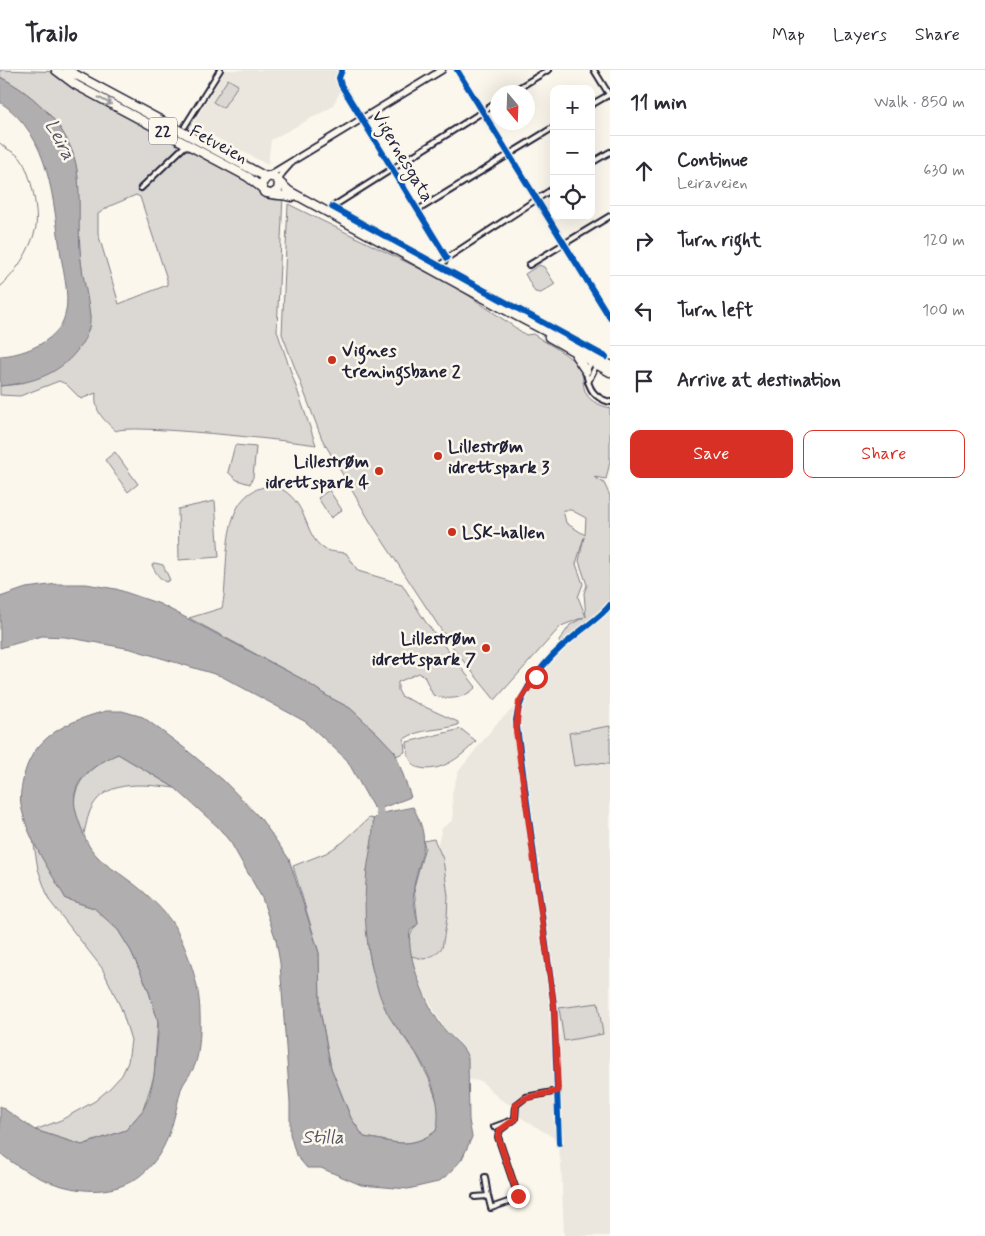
<!DOCTYPE html>
<meta charset="utf-8">
<style>
body{margin:0;font-family:Mynerve,sans-serif;background:#f2f2f3;color:#2b2b33}
.controls{position:absolute;right:15px;top:15px;display:grid;overflow:hidden;border-radius:10px;box-shadow:0 5px 20px #0002}
.controls button{width:45px;height:45px;display:grid;place-items:center;padding:0;border:0;border-bottom:1px solid #e1e1e2;background:#fff;color:#2b2b33;font:25px sans-serif}
.compass{position:absolute;left:490px;top:15px;width:45px;height:45px;border-radius:50%;background:#fff;box-shadow:0 5px 20px #0002;rotate:161deg}
.stop{position:absolute;width:15px;height:15px;margin:-11px;border:4px solid #d93025;border-radius:50%;background:#fff}
.stop.end{background:#d93025;border-color:#fff;box-shadow:0 1px 5px #0008}
.list{margin:0;padding:0;list-style:none}
h2{display:flex;justify-content:space-between;align-items:center;height:65px;margin:0;padding:0 20px;font-size:21px}
h2 small{font-size:16px;font-weight:400;color:#7c7c81}
.list li{display:grid;grid-template-columns:32px 1fr auto;gap:15px;align-items:center;box-sizing:border-box;height:70px;padding:0 20px;border-top:1px solid #e1e1e2}
.list b{display:block;font-size:19px;white-space:nowrap}
.list p{margin:0;font-size:16px;white-space:nowrap;color:#7c7c81}
.list em{font-size:16px;font-style:normal;color:#7c7c81}
.actions{display:flex;gap:10px;padding:15px 20px}
.actions a{flex:1;padding:11px 0;border:1px solid #d93025;border-radius:10px;text-align:center;font-size:18px;color:#d93025}
.actions .main{background:#d93025;color:#fff}
.icon{flex:none;width:28px;height:28px;fill:none;stroke:currentColor;stroke-width:2;stroke-linecap:round;stroke-linejoin:round}
.map{position:relative;flex:none;width:610px;height:1166px;overflow:hidden}
header{display:flex;align-items:center;gap:30px;box-sizing:border-box;height:70px;padding:0 25px;background:#fff;border-bottom:1px solid #e1e1e2}
header strong{font-size:24px}
nav{display:flex;gap:28px;margin-inline-start:auto;font-size:18px}
main{display:flex}
aside{flex:1;background:#fff}
.map>svg:first-child{display:block}
.built{fill:#ebe7df}
.green{fill:#dbd8d3;stroke:#7e7d87;fill-rule:evenodd}
.water{fill:#b1aeb0;stroke:#787681}
.lines{fill:none;stroke-linecap:round;stroke-linejoin:round}
.stream{stroke:#787681;stroke-width:1}
.river{stroke:#b1aeb0;stroke-width:8}
.street-casing{stroke:#22223b;stroke-width:8}
.secondary-casing{stroke:#22223b;stroke-width:9}
.highway-casing{stroke:#22223b;stroke-width:11}
.street{stroke:#fbf7ec;stroke-width:4}
.secondary{stroke:#fbf7ec;stroke-width:5.5}
.highway{stroke:#fbf7ec;stroke-width:8}
.cycleway-casing{stroke:#fbf7ec;stroke-width:9}
.cycleway{stroke:#0057b8;stroke-width:6}
.oneway{stroke:#99979c}
.route{stroke:#d93025;stroke-width:6}
.poi-dot{fill:#c8321e;stroke:#fbf7ec;stroke-width:2}
.labels{text-anchor:middle;stroke-width:5;stroke-linejoin:round;paint-order:stroke}
.shield{fill:#fbf7ec;stroke:#636270;stroke-width:1}
.shield-label{font-size:16px;font-weight:bold;fill:#22223b}
.street-label{font-size:18px;fill:#22223b;stroke:#fbf7ec}
.poi-label{font-size:18px;font-weight:bold;fill:#22223b;stroke:#fbf7ec;text-anchor:start}
.water-label{font-size:19px;font-style:italic;fill:#545364;stroke:#fbf7ec}
</style>
<header>
<strong>Trailo</strong>
<nav><a>Map</a><a>Layers</a><a>Share</a></nav>
</header>
<main>
<div class="map">
<svg width="610" height="1166" viewBox="0 0 610 1166">
<rect width="100%" height="100%" fill="#fbf7ec"/>
<filter id="ink" filterUnits="userSpaceOnUse"><feTurbulence type="fractalNoise" baseFrequency=".02" numOctaves="2"/><feDisplacementMap in="SourceGraphic" scale="10" xChannelSelector="R" yChannelSelector="G"/><feConvolveMatrix kernelMatrix="1 2 1 2 8 2 1 2 1" color-interpolation-filters="sRGB"/></filter>
<g filter="url(#ink)">
<path class="built" d="M 225,0 L 337,0 L 335,12 L 341,20 L 332,37 L 271,70 L 268,95 L 194,56 L 194,52 Z
M 610,533 L 610,1166 L 564,1166 L 561,1093 L 556,1069 L 520,1047 L 512,1036 L 500,1029 L 481,1011 L 469,1010 L 468,988 L 458,971 L 444,959 L 418,910 L 411,886 L 424,889 L 434,885 L 442,877 L 444,859 L 438,773 L 442,758 L 453,750 L 452,723 L 458,702 L 496,654 L 516,636 L 563,573 Z"/>
<path class="green" d="M 0,0 L 67,2 L 243,98 L 255,116 L 283,125 L 277,261 L 316,375 C 293,371 127,353 116,361 C 103,349 94,342 96,323 L 81,329 L 66,314 L 59,311 L 20,326 L 0,325 L 0,316 L 20,314 L 90,248 C 84,218 80,188 78,158 C 77,138 80,120 77,101 C 71,59 36,25 0,7 ZM 136,125 L 140,127 L 167,209 L 167,215 L 119,234 L 98,163 L 98,144 L 110,136 Z
M 228,9 L 238,15 L 223,38 L 213,32 Z
M 288,134 L 455,216 L 526,265 L 533,264 C 546,273 563,281 575,292 C 592,307 570,328 610,338 L 610,392 L 606,409 L 594,407 L 604,413 L 610,426 L 610,533 L 560,575 L 559,571 L 570,555 L 584,547 L 561,556 L 495,630 L 456,582 L 438,555 L 371,453 L 322,369 L 282,264 ZM 563,440 L 571,440 L 586,448 L 585,465 L 566,453 ZM 584,467 L 579,491 L 587,515 L 584,523 L 586,547 L 578,527 L 583,514 L 576,494 Z
M 539,195 L 544,197 L 555,214 L 541,223 L 535,222 L 525,204 Z
M 235,375 L 256,377 L 253,407 L 250,414 L 237,410 L 228,402 Z
M 115,382 L 138,414 L 128,422 L 105,390 Z
M 276,416 C 310,432 302,463 323,478 C 328,482 339,482 346,483 L 358,501 L 402,514 L 425,551 L 476,617 C 464,629 448,631 433,625 L 424,606 L 419,603 L 398,612 L 398,620 L 401,626 L 458,652 L 458,655 C 440,661 420,658 404,669 L 405,682 L 396,686 L 379,665 L 350,638 L 327,626 L 302,609 L 189,548 L 222,538 C 231,500 215,415 276,416 Z
M 329,420 L 342,440 L 331,448 L 318,428 Z
M 215,431 L 219,487 L 179,490 L 178,439 Z
M 155,493 L 163,495 L 170,510 L 166,512 C 160,510 154,500 152,495 Z
M 610,656 L 610,694 L 593,693 L 574,696 L 569,663 Z
M 461,659 L 476,671 C 461,688 436,706 414,696 L 408,685 L 407,672 Z
M 118,684 L 175,718 C 149,715 107,708 92,737 C 87,746 86,757 83,767 C 81,758 77,750 75,741 C 70,712 94,694 118,684 Z
M 369,748 L 374,749 L 374,768 L 367,802 L 368,875 L 371,894 L 384,936 L 394,954 L 416,983 L 429,1009 L 439,1037 L 440,1046 L 436,1061 C 408,1081 394,1071 364,1067 L 351,1048 L 331,998 L 320,940 L 319,883 L 293,796 L 326,783 L 343,772 Z
M 33,769 L 66,829 L 94,838 L 118,860 L 131,881 L 148,919 L 158,951 L 154,1006 L 143,1040 L 126,1060 L 82,1075 L 35,1060 L 61,1050 L 95,1031 L 109,1019 L 122,1005 L 128,992 L 131,970 L 121,938 L 102,898 L 49,830 L 38,799 Z
M 434,769 L 443,789 L 448,826 L 447,848 L 442,878 L 434,885 L 424,889 L 411,886 C 407,874 409,862 418,854 L 414,817 L 425,777 L 423,771 Z
M 598,933 L 603,964 L 564,971 L 559,938 Z"/>
<path class="water" d="M 0,7 C 36,25 71,59 77,100 C 81,126 78,153 80,179 C 81,202 88,224 90,247 C 91,257 86,267 81,275 C 62,304 33,313 0,316 L 0,286 C 21,285 51,274 62,253 C 72,233 64,207 61,186 C 53,131 51,66 0,32 Z
M 57,514 L 86,514 L 116,519 L 160,534 L 302,609 L 327,626 L 350,638 L 379,665 L 395,682 L 411,727 L 379,739 L 373,737 L 347,690 L 306,652 L 221,606 L 131,579 L 65,567 L 42,566 L 0,578 L 0,527 L 26,518 Z
M 106,641 L 122,641 L 143,647 L 183,677 L 223,710 L 261,749 L 289,789 L 319,883 L 320,940 L 331,998 L 351,1048 L 364,1067 C 393,1071 409,1081 436,1061 C 443,1035 431,1006 416,983 C 406,967 391,954 384,936 C 367,896 362,845 367,801 C 369,783 374,767 373,749 L 383,743 L 413,737 C 432,772 421,782 414,816 C 412,827 416,842 418,854 L 410,861 C 406,887 427,937 443,958 C 452,969 463,974 468,988 L 469,1050 L 472,1067 L 462,1089 L 449,1104 L 438,1112 L 408,1119 L 361,1115 L 321,1098 L 307,1098 L 296,1085 L 290,1064 L 290,1033 L 280,893 L 276,870 L 262,828 L 231,773 L 218,757 L 175,718 L 118,684 C 102,691 78,704 75,724 C 73,735 77,746 81,757 C 85,768 88,777 97,786 C 106,796 117,801 127,809 C 144,821 159,835 171,851 C 183,868 197,907 199,929 C 201,945 201,983 194,997 C 190,1006 182,1013 180,1023 C 174,1048 170,1072 153,1093 C 114,1142 40,1117 0,1083 L 0,1036 L 35,1060 L 82,1075 L 126,1060 L 143,1040 L 149,1027 L 154,1006 L 158,964 L 158,951 L 148,919 L 131,881 L 118,860 L 94,838 L 66,829 C 50,801 29,771 22,740 C 19,729 21,720 23,710 C 31,667 68,651 106,641 Z"/>
<g class="lines">
<path class="stream" d="M 0,73 C 6,80 16,82 21,89 C 31,103 40,145 35,161 C 30,180 15,204 0,217"/>
<path class="river" d="M 379,739 L 380,745"/>
<g class="street-casing">
<path id="street" d="M 342,0 L 339,8 L 341,15 L 447,188
M 457,0 L 610,248
M 594,0 L 610,26
M 512,22 L 548,0
M 498,32 L 332,137 L 606,287
M 591,35 L 610,24
M 185,56 L 220,0
M 591,93 L 610,82
M 141,118 L 187,74
M 418,140 L 554,57
M 529,195 L 610,146
M 441,196 L 447,188 L 554,118
M 591,292 L 586,303 C 589,319 594,328 610,332
M 588,312 L 597,294
M 494,1057 L 513,1050
M 559,1073 L 554,936 L 516,650 C 521,618 547,588 572,568 C 584,557 600,548 610,535
M 485,1107 L 488,1126
M 475,1127 L 488,1126 L 491,1138 L 511,1131 L 518,1126 L 498,1067 L 500,1060 L 515,1049 L 516,1035 L 526,1027 L 558,1021"/>
</g>
<g class="secondary-casing">
<path id="secondary" d="M 268,106 L 442,0
M 278,111 L 282,103 L 290,94"/>
</g>
<g class="highway-casing">
<path id="highway" d="M 56,0 L 76,15 L 248,107 L 262,118
M 67,0 L 266,107
M 278,111 L 289,121 L 515,245 L 610,295
M 272,124 L 278,120 L 279,113 L 276,108 L 268,106 L 261,114 L 264,122 C 272,126 283,124 292,127
M 549,267 L 610,302
M 576,286 L 586,301"/>
</g>
<use href="#street" class="street"/>
<use href="#secondary" class="secondary"/>
<use href="#highway" class="highway"/>
<g class="cycleway-casing">
<path id="cycleway" d="M 342,0 L 339,8 L 341,15 L 447,188
M 457,0 L 610,248
M 332,137 L 606,287
M 559,1073 L 554,936 L 516,650 C 521,618 547,588 572,568 C 584,557 600,548 610,535"/>
</g>
<use href="#cycleway" class="cycleway"/>
</g>
<defs><path id="oneway-shaft" d="M-6 0H5M1.5-3L5.5 0L1.5 3" fill="none" stroke-width="1.6" stroke-linecap="round" stroke-linejoin="round" transform="scale(1.25)"/></defs>
<use class="oneway" href="#oneway-shaft" transform="translate(105 31) rotate(28)"/>
</g>
<g class="lines" filter="url(#ink)">
<path class="route" d="M 518,1126 L 498,1067 L 500,1060 L 515,1049 L 516,1034 L 526,1028 L 558,1021 L 554,936 L 516,661 L 519,632 L 536,607"/>
</g>
<g class="poi-dot">
<circle cx="332" cy="290" r="5"/>
<circle cx="438" cy="386" r="5"/>
<circle cx="379" cy="401" r="5"/>
<circle cx="452" cy="462" r="5"/>
<circle cx="486" cy="578" r="5"/>
</g>
<g class="labels">
<rect class="shield" x="149" y="47.5" width="28" height="27" rx="4"/>
<g class="shield-label">
<text x="163" y="67">22</text>
</g>
<g class="street-label">
<text transform="translate(219 74) rotate(28)" y="6">Fetveien</text>
<text transform="translate(403 86) rotate(59)" y="6">Vigernesgata</text>
</g>
<g class="poi-label">
<text x="342" y="286">Vignes<tspan x="342" dy="21">treningsbane 2</tspan></text>
<text x="448" y="382">Lillestrøm<tspan x="448" dy="21">idrettspark 3</tspan></text>
<text x="369" y="397" text-anchor="end">Lillestrøm<tspan x="369" dy="21">idrettspark 4</tspan></text>
<text x="462" y="468">LSK-hallen</text>
<text x="476" y="574" text-anchor="end">Lillestrøm<tspan x="476" dy="21">idrettspark 7</tspan></text>
</g>
<g class="water-label">
<text transform="translate(61 69) rotate(62)" y="7">Leira</text>
<text x="323" y="1073">Stilla</text>
</g>
</g>
</svg>
<div class="controls">
<button>+</button>
<button>−</button>
<button><svg class="icon" aria-label="locate" viewBox="0 0 24 24"><circle cx="12" cy="12" r="6"/><path d="M12 2v4M12 18v4M2 12h4M18 12h4"/></svg></button>
</div>
<svg class="compass" viewBox="-18 -18 36 36"><path d="M0-13l5 13h-10z" fill="#e53935"/><path d="M0 13l5-13h-10z" fill="#7c7c81"/></svg>
<div class="stop" style="left:536px;top:607px"></div>
<div class="stop end" style="left:518px;top:1126px"></div>
</div>
<aside>
<h2>11 min<small>Walk · 850 m</small></h2>
<ul class="list">
<li><svg class="icon" aria-label="ahead" viewBox="0 0 24 24"><path d="M12 20V5M6 11l6-6 6 6"/></svg><div><b>Continue</b><p>Leiraveien</p></div><em>630 m</em></li>
<li><svg class="icon" aria-label="right" viewBox="0 0 24 24"><path d="M7 20v-9h11M14 6l5 5-5 5"/></svg><div><b>Turn right</b></div><em>120 m</em></li>
<li><svg class="icon" aria-label="left" viewBox="0 0 24 24"><path d="M17 20v-9H6M10 6l-5 5 5 5"/></svg><div><b>Turn left</b></div><em>100 m</em></li>
<li><svg class="icon" aria-label="arrive" viewBox="0 0 24 24"><path d="M6 21V4h12l-3 4 3 4H6"/></svg><div><b>Arrive at destination</b></div></li>
</ul>
<div class="actions"><a class="main">Save</a><a>Share</a></div>
</aside>
</main>
